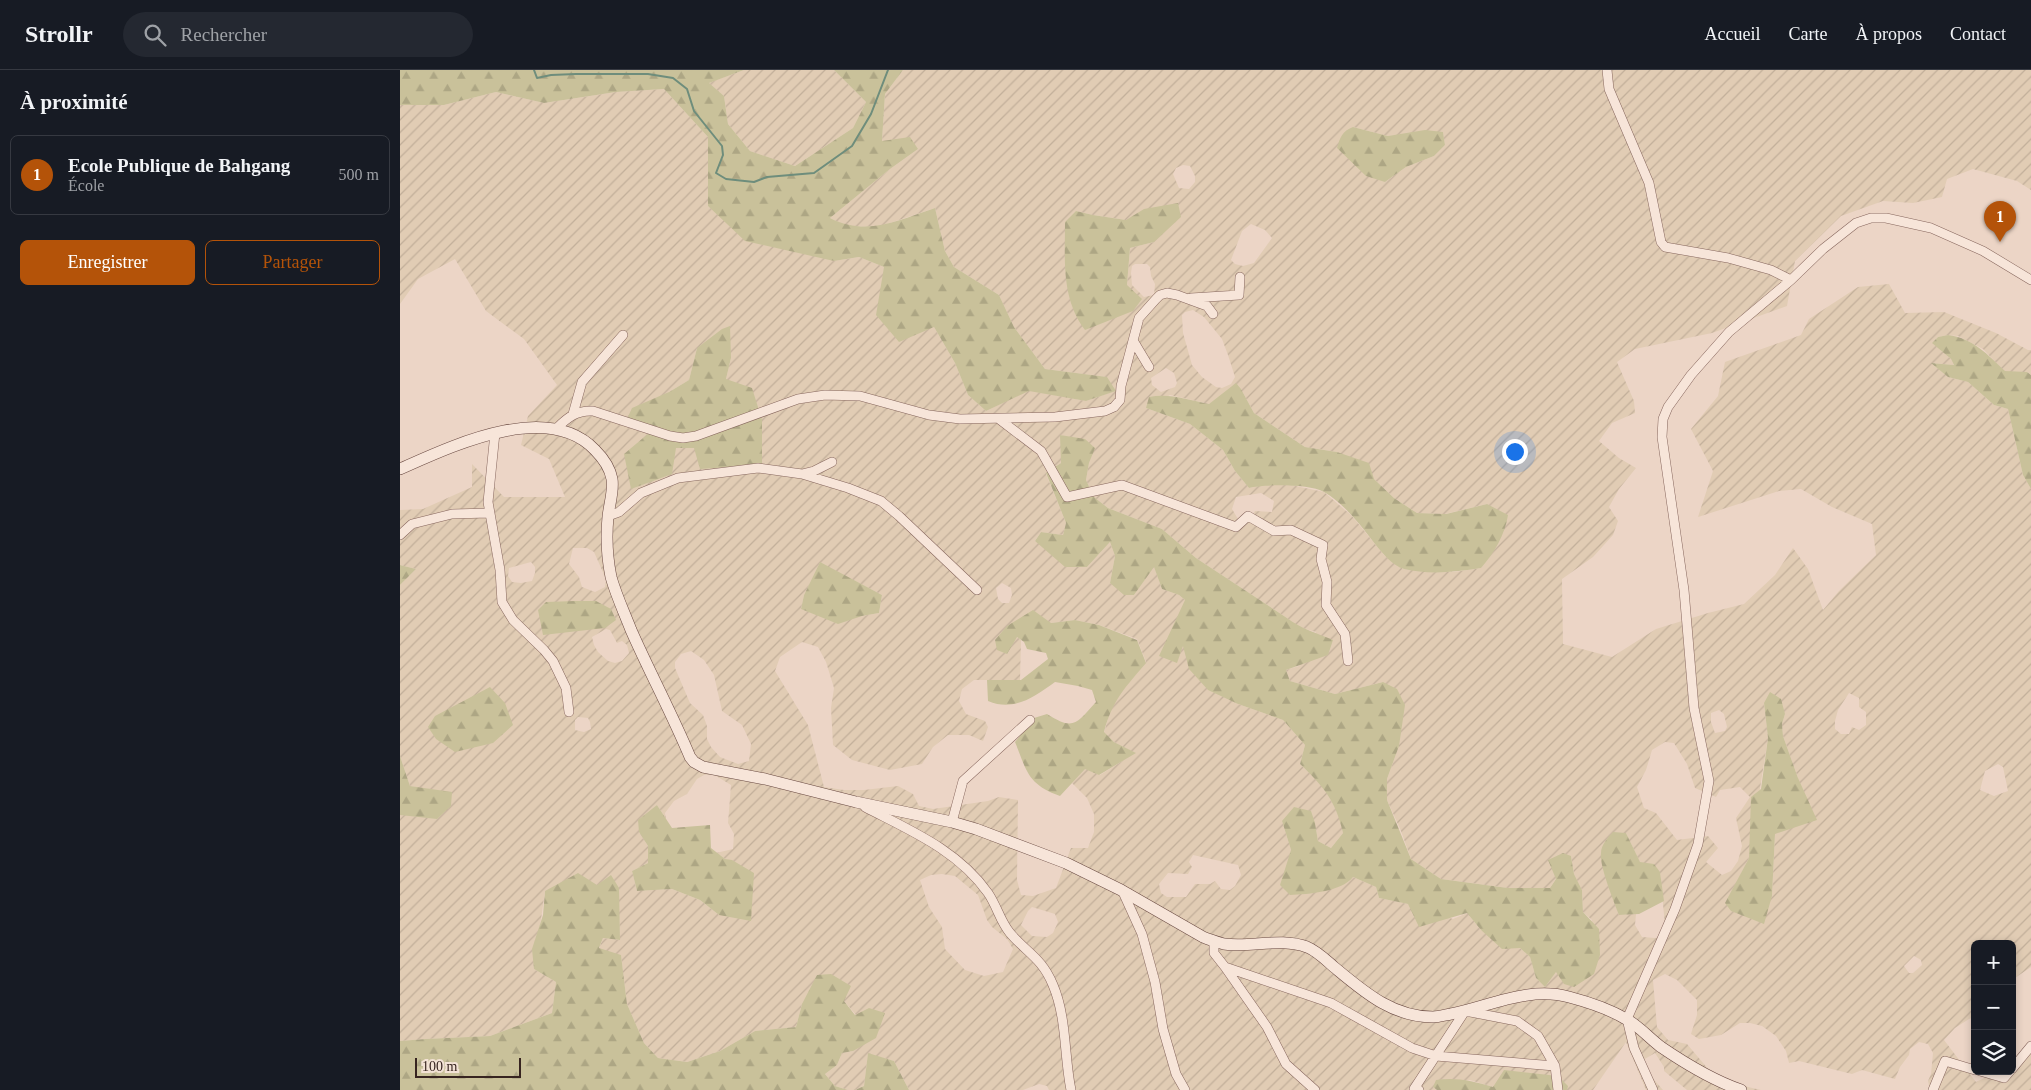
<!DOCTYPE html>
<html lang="fr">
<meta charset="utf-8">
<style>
body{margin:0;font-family:Georgia,serif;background:#242831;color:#f1f3f6}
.controls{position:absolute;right:15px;bottom:15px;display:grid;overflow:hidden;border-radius:8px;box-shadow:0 2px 8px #0003}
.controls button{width:45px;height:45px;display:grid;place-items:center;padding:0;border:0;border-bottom:1px solid #363941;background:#171b24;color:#f1f3f6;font:25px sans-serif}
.scale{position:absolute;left:15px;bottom:12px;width:106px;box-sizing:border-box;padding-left:5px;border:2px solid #372420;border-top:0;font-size:14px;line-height:18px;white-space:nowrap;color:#372420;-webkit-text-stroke:4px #f3e2d5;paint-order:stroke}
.you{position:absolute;left:1114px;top:381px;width:18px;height:18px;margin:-12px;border:4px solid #fff;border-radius:50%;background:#1a73e8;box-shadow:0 0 0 8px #1a73e833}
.badge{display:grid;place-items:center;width:32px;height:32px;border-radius:50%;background:#b45309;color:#fff;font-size:16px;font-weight:700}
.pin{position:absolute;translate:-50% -41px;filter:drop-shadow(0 1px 2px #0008)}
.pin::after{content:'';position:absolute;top:26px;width:18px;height:15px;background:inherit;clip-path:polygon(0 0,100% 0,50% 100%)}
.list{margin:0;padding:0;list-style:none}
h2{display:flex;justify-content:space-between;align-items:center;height:65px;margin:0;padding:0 20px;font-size:21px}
h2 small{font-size:16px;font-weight:400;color:#9ea1a6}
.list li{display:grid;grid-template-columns:32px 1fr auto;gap:15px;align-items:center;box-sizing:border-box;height:80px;margin:0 10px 10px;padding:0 10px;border:1px solid #363941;border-radius:8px}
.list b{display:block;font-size:19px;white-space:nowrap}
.list p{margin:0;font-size:16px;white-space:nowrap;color:#9ea1a6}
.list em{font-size:16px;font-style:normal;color:#9ea1a6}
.actions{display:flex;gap:10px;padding:15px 20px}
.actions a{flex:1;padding:11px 0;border:1px solid #b45309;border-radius:8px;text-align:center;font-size:18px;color:#b45309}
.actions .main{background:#b45309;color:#fff}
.icon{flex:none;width:28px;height:28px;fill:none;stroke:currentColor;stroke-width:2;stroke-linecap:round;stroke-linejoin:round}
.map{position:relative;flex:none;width:1631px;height:1020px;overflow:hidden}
header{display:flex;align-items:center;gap:30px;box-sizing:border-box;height:70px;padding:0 25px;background:#171b24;border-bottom:1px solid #363941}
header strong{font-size:24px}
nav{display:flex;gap:28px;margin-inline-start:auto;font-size:18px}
.search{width:350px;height:45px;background:#242831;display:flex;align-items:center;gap:12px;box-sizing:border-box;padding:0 18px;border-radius:28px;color:#9ea1a6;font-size:19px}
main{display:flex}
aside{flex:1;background:#171b24}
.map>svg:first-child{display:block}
.farmland{fill:url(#farmland-furrows);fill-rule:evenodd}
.forest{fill:url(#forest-firs)}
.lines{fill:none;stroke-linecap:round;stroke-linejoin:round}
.stream{stroke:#6e8d7c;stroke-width:2}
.street-casing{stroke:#86665d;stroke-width:10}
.secondary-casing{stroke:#684840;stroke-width:12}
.street{stroke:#f7e5d9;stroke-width:9}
.secondary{stroke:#f7e5d9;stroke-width:11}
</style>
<header>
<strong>Strollr</strong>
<div class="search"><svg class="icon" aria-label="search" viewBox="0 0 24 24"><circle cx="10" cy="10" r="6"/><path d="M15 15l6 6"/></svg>Rechercher</div>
<nav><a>Accueil</a><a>Carte</a><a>À propos</a><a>Contact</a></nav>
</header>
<main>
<aside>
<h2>À proximité<small></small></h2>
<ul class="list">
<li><span class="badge">1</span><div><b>Ecole Publique de Bahgang</b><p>École</p></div><em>500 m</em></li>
</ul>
<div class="actions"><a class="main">Enregistrer</a><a>Partager</a></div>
</aside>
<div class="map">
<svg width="1631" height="1020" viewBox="0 0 1631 1020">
<defs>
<pattern id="farmland-furrows" width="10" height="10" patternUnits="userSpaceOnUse" patternTransform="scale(1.25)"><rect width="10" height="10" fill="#e1ccb4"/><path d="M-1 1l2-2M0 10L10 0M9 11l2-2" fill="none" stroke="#c2af9a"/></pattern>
<pattern id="forest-firs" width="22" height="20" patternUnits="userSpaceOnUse" patternTransform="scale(1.25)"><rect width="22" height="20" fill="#c9c19a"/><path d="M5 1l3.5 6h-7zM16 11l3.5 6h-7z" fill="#ada684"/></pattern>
</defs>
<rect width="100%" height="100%" fill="#ecd5c6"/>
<path class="farmland" d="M 344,0 L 434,0 L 466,32 L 453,58 L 395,96 L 350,81 L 328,54 L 324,26 L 308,13 Z
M 503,0 L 1631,0 L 1631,120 L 1617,111 L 1573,99 L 1547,109 L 1542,127 L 1513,133 L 1483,131 L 1441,146 L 1395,191 L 1387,236 L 1312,263 L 1235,279 L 1217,292 L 1234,331 L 1235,343 L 1212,353 L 1199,371 L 1219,388 L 1236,398 L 1219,419 L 1209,437 L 1218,451 L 1213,465 L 1193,487 L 1162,509 L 1163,574 L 1212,587 L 1256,559 L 1308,543 L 1344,534 L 1375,505 L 1393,478 L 1408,499 L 1423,540 L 1439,521 L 1476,485 L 1472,454 L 1432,437 L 1401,419 L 1379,421 L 1298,447 L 1313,401 L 1291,359 L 1318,326 L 1325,292 L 1401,265 L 1409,249 L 1458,217 L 1489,214 L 1505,243 L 1544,242 L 1596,263 L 1628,280 L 1631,280 L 1631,305 L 1627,302 L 1605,302 L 1583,279 L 1558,266 L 1548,265 L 1538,267 L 1533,273 L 1551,289 L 1554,295 L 1532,293 L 1548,307 L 1568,312 L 1594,335 L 1608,339 L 1623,405 L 1631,419 L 1631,897 L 1612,910 L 1612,874 L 1575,874 L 1575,947 L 1569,949 L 1555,958 L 1544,970 L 1576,1012 L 1599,1001 L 1612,1001 L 1612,990 L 1631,976 L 1631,1020 L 1530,1020 L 1528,1011 L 1531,1004 L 1533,983 L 1528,974 L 1519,972 L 1510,979 L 1509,985 L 1500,997 L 1495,1009 L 1462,1000 L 1452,1004 L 1399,991 L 1389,993 L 1386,981 L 1376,966 L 1362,956 L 1350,953 L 1340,953 L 1321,965 L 1299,969 L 1291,964 L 1297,945 L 1297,930 L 1277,910 L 1265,904 L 1253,910 L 1257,957 L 1268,970 L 1287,974 L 1314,1006 L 1331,1013 L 1361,1020 L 1287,1020 L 1264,1001 L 1264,997 L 1255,983 L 1243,990 L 1249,1004 L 1263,1020 L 1246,1020 L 1226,972 L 1193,1020 L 1167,1020 L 1167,1016 L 1093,1017 L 1070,1010 L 1033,1017 L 1037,1020 L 649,1020 L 647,1016 L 639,1014 L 623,1020 L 509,1020 L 494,991 L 468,984 L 464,1016 L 455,1020 L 448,1020 L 435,1016 L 425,1004 L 437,995 L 442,983 L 453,981 L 456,945 L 444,931 L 402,934 L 396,957 L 355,961 L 320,981 L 287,992 L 258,988 L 244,973 L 227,934 L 221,886 L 199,879 L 203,868 L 220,870 L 219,847 L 197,815 L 145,821 L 134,899 L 156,912 L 152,943 L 90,966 L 25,969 L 0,971 L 0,745 L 52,723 L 10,716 L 0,686 L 0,515 L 16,499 L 0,495 L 0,440 L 23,439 L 72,417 L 72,394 L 104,427 L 165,427 L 149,389 L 121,375 L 128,346 L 157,315 L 124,269 L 86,241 L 55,189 L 18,209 L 0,234 L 0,35 L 44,35 L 96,22 L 144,33 L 216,22 L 264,19 L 308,67 L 308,136 L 434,191 L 459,187 L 484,197 L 534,257 L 555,293 L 568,325 L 586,341 L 629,320 L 686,331 L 715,321 L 706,307 L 645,299 L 614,257 L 599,225 L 554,197 L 545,181 L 535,138 L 478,157 L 446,156 L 430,148 L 490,99 L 518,79 L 482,72 L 485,24 ZM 953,57 L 988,66 L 1043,62 L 1045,75 L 1034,86 L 1006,97 L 985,112 ZM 783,95 L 790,96 L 795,106 L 795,112 L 789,119 L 779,118 L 773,104 L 776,98 ZM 676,141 L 693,145 L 726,150 L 754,172 L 730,178 L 727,215 ZM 851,154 L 865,160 L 872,168 L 854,193 L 843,196 L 835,194 L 831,190 L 842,161 ZM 735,194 L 747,194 L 750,197 L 751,206 L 755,214 L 754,225 L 744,227 L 732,215 L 731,203 L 732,196 ZM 793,240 L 804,247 L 822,269 L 828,285 L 835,307 L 831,314 L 822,318 L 816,317 L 802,307 L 792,295 L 783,263 L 782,245 L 785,242 ZM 297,278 L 331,288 L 326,309 L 294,378 L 276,378 L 256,358 L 269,322 L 289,310 ZM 766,298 L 774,303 L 777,313 L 775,317 L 761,322 L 752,315 L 751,308 ZM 841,319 L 854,343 L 905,377 L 937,382 L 974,409 L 994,428 L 1017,443 L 1045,444 L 1087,434 L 1081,498 L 1054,502 L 1003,499 L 984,485 L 952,446 L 924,422 L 891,415 L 863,415 L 849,418 L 835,401 L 823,380 L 790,354 L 746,338 L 770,325 L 809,334 ZM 661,365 L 694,378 L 689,393 L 686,410 L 694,427 L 708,438 L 762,459 L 796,488 L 887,548 L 898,557 L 916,562 L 899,596 L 886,600 L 890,611 L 935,624 L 983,612 L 999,676 L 987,709 L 987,730 L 1001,761 L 1011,789 L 1041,809 L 1108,818 L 1150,818 L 1171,786 L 1174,804 L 1182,820 L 1183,842 L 1192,850 L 1145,917 L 1136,908 L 1130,887 L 1120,878 L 1081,860 L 1067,843 L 1053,849 L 1008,834 L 979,828 L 976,817 L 891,780 L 882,751 L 915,753 L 918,771 L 931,778 L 943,763 L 939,744 L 922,715 L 900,694 L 905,675 L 883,650 L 838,634 L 783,575 L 785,530 L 779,525 L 762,519 L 754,496 L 734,525 L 710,513 L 715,486 L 710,472 L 687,497 L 635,471 L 641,462 L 663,465 L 666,453 L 646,404 L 661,393 ZM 861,423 L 874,431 L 872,442 L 855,441 L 850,450 L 838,449 L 832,439 L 836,427 ZM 173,478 L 187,478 L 194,482 L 206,509 L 205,517 L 195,522 L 182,517 L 179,507 L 169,494 ZM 131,492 L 135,497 L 135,503 L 132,511 L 121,513 L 112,512 L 108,506 L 109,498 ZM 420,493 L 482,525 L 479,543 L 462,546 L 401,539 L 404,525 ZM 602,513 L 611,518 L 612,525 L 609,533 L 602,533 L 598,529 L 596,518 ZM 675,550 L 699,555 L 737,569 L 746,592 L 720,623 L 710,641 L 704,663 L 714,672 L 735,683 L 700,705 L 685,698 L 672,713 L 687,728 L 694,744 L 694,762 L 688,778 L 671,778 L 656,818 L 633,826 L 621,825 L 617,810 L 618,730 L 599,727 L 588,731 L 533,739 L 519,736 L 513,724 L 498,716 L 464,720 L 444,720 L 424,717 L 408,655 L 375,601 L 380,587 L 402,572 L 418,577 L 426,592 L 434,618 L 431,638 L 433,675 L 452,690 L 490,700 L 522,694 L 533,677 L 548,665 L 569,665 L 583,671 L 588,657 L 585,651 L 566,644 L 559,631 L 562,619 L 574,610 L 620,610 L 621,570 L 617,567 L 651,553 ZM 206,559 L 210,560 L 217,573 L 222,571 L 227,575 L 229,583 L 222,591 L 215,593 L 208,591 L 198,582 L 194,575 L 192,567 ZM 291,581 L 304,590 L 314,605 L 322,641 L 342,655 L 351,674 L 349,691 L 338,694 L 320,687 L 311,677 L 307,669 L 307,656 L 303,645 L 290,633 L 275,598 L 275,592 L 281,584 ZM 1449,623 L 1459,628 L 1459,637 L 1466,642 L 1466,655 L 1459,660 L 1452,657 L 1449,664 L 1441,664 L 1435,659 L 1435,651 L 1438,640 ZM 1364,633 L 1385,644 L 1382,654 L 1383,666 L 1398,708 L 1375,764 L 1372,826 L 1326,833 L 1349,788 L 1368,668 ZM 1319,640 L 1324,644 L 1327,657 L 1325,661 L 1315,663 L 1311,652 L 1311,643 ZM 178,647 L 188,648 L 190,652 L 191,659 L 184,662 L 175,660 L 175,650 ZM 1265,672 L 1274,673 L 1287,694 L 1295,718 L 1316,727 L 1320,720 L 1340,717 L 1350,727 L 1336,748 L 1342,776 L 1338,791 L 1331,801 L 1322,805 L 1306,792 L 1318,778 L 1308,766 L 1277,770 L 1256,743 L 1244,738 L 1237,717 L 1246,700 L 1252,680 ZM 1598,694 L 1603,697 L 1608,721 L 1594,726 L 1580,720 L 1585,701 ZM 313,704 L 331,715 L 328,753 L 334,764 L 333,779 L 316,783 L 325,789 L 319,845 L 300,830 L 272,819 L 237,821 L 232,801 L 248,793 L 248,776 L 239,762 L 257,735 L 266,749 L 265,743 L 274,731 L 287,724 L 297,709 L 304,705 ZM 1226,763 L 1240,793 L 1260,802 L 1266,866 L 1255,868 L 1242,867 L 1235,855 L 1236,844 L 1219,845 L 1209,817 L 1201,783 ZM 793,785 L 838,795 L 841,805 L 835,816 L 830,820 L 821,819 L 815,811 L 810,814 L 795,814 L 786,827 L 767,827 L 761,823 L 759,814 L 768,803 L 788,804 L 792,797 L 789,792 ZM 542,804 L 555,806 L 578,825 L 587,850 L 592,857 L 607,869 L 613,879 L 603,902 L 584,906 L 565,900 L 545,879 L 542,857 L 529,837 L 520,810 L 531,805 ZM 632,837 L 655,844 L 658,852 L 653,863 L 647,867 L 632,866 L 621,855 L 628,841 ZM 1514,886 L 1521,890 L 1522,895 L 1513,903 L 1509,903 L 1504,896 Z"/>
<path class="forest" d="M 0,0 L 344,0 L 309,13 L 324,26 L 328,54 L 350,81 L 395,96 L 453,58 L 466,32 L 434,0 L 503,0 L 485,24 L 482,71 L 510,67 L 518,79 L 490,99 L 430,148 C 468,167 498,150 535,138 L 545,181 L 554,197 L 599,225 L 614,257 L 645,299 L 707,307 L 716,321 L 686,331 L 629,321 L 586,341 L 568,325 L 555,293 L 534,257 L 499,272 L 476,245 L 484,197 L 459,187 L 434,191 L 345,171 L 308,136 L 308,67 L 264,19 L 216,22 L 144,33 L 96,22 L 44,35 L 0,35 Z
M 953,57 L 988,66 L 1025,60 L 1043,62 L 1045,75 L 1034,86 L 1006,97 L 985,112 L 966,106 L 937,78 C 940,68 942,61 953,57 Z
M 778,133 L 781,147 L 754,172 L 730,178 L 727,215 L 742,229 L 733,241 L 685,260 C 661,228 665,190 665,152 L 676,141 L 693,145 L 726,150 L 744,139 Z
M 330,256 L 331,288 L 326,309 L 352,318 L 362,350 L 362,395 L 300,399 L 294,378 L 276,378 L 272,404 L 231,419 L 224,384 L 255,358 L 227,349 L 232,338 L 269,322 L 289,310 L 297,278 L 322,259 Z
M 1548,265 C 1573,268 1588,285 1605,301 L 1627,302 L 1631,305 L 1631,419 L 1623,405 L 1608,339 L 1594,335 L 1568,312 L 1548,307 L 1531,293 L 1554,295 L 1551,289 L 1532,273 L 1538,267 Z
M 836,313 L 841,319 L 854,343 L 905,377 L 937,382 L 969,393 L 974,409 L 994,428 L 1017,443 L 1046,444 L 1087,434 L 1108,445 C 1105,465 1094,483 1081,498 C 1056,502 1029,505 1004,499 C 993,496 982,483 975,474 C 961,456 945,434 924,422 C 909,414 866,414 849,418 L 835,401 L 823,380 L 790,354 L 746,338 L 749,327 C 770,323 788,330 809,334 Z
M 660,365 L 685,369 L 695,378 L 689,393 L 686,410 L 694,427 L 708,438 L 762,459 L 796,488 L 887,548 C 901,559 917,563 933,570 L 928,585 L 886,600 L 890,611 L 935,624 L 983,612 L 997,619 L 1005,635 L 999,676 L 987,709 L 987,730 L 1011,789 L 1041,809 L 1108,818 L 1150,818 L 1156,809 L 1148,790 L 1163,783 L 1171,786 L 1174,804 L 1182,820 L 1183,842 L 1199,859 L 1200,885 L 1194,904 L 1174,917 L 1164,914 L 1156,902 L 1145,917 L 1136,908 L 1130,887 L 1120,878 L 1102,879 L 1081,860 L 1067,843 L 1019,857 L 1008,834 L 979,828 L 976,817 L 953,807 C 941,822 909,824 890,825 L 880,815 L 891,780 L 882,751 L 894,737 L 911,741 L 915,753 L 918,771 L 931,778 L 943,763 C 936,731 923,716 900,694 L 905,675 L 883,650 L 838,634 L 808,620 L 789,599 L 783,576 L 777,593 L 759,586 L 785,530 L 779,525 L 762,519 L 754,497 L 734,525 L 724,525 L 710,513 L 715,486 L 710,472 L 687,497 L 665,497 L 635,471 L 641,462 L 663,465 L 666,453 L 646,403 L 661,393 Z
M 420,492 L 482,525 L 479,543 L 462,546 L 438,554 L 401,539 L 404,525 Z
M 0,495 L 16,499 L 0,515 Z
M 175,531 L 196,531 L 211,539 L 216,550 L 205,558 L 143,565 L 138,540 L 146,532 Z
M 633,540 L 651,553 L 675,550 L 699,555 L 737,570 L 746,593 C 725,618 713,629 704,662 L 714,672 L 736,683 L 699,705 L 685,699 L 660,726 C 627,714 627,701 615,672 L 634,648 L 647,644 C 674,661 676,654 696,632 L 692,620 L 678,616 L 655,612 C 634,627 614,642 588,631 L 587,610 L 621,610 L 648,589 L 646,583 L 627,579 L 624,572 L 617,567 L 607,584 L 597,580 L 595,570 L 607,556 Z
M 90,617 L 105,633 L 113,655 L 93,673 L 55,682 L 36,669 L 28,657 L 35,646 Z
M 1370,622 L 1381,629 L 1385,644 L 1382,654 L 1383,666 L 1398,708 L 1417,750 L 1375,764 L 1372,826 L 1364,854 L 1331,841 L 1325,833 L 1349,788 L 1351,727 L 1361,719 L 1368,668 L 1364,633 Z
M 0,686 L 10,716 L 52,722 L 51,736 L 37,749 L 0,745 Z
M 257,735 L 272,758 L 310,755 L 311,778 L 325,789 L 332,790 L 354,803 L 351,851 L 319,845 L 300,830 L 272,819 L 237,821 L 232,801 L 248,793 L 248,776 L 239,762 L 238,750 Z
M 1213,762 L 1226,763 L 1240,792 L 1254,794 L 1260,802 L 1264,831 L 1239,844 L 1219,845 C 1214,832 1199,795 1201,783 C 1201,775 1208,767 1213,762 Z
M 178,803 L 197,815 L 211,805 L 219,818 L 220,870 L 203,868 L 199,878 L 221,885 L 227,934 L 244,973 L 258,988 L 287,992 L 320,981 L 355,961 L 396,957 L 402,934 L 417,905 L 431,904 L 451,916 L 444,931 L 455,945 L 469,938 L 485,943 L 476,968 L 453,981 L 442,983 L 437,995 L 425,1004 L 435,1016 L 448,1020 L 0,1020 L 0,971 L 25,969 L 90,966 L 152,943 L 156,912 L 134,899 L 132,879 L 143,845 L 145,821 Z
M 468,983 L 494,991 L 509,1020 L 455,1020 L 464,1016 Z
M 1104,1000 L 1158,1006 L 1168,1016 L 1167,1020 L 1037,1020 L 1033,1017 L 1036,1010 C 1056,1007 1073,1011 1093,1017 Z"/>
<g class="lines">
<path class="stream" d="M 134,0 L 137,8 L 151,5 L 176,4 L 248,4 L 273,8 L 287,19 L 294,41 L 322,76 L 323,85 L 316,103 L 326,109 L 354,112 L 367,107 L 414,103 L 452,76 L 471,44 L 488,0"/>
<g class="street-casing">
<path id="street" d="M 1207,0 L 1209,19 L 1249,113 L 1261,172 L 1265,177 L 1328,188 L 1371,200 L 1391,210
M 791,228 L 839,225 L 840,207
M 734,272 L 749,297
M 173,344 L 182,312 L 223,265
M 599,349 L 641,381 L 667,427 L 722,415 L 836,457 L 848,446 L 874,461 L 891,460 L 923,475 L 921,489 L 927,512 L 926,535 L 945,564 L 948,591
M 157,358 C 168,347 177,340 193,341 L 270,366 L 283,368 L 296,366 L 398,329 L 425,325 L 460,326 L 529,345 L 560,349 L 655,347 L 705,341 L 714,337 L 720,330 L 721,316 L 739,248 L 756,229 L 760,225 L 767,223 L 777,225 L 807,236 L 813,244
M 95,363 L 88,432 L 100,500 L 102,532 L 113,550 L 144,580 L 153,591 L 166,618 L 169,642
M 402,404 L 448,418 L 481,431 L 499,446 L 577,520
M 208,446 L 219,442 L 241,423 L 278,408 L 358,398 L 402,404 L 414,401 L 432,392
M 0,465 L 12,454 L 52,444 L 89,443
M 465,737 C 509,760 558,780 588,823 C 597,836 600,851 610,863 C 627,883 642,888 653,915 C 667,948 664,986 671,1020
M 552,752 L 563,711 L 630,650
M 722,820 L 742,864 L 755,912 L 763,959 L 776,1004 L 785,1020
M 814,871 L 814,883 L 825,897 L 931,933 L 1012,978 L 1036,986 L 1155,996
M 825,897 L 867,957 L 886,994 L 915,1020
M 1612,999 L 1631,976
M 1580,1001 L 1604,1008 L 1610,1001
M 1019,1020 L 1014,1019 L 1065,941 L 1117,951 L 1138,966 L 1155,996 L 1158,1020
M 1253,1020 L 1234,978 L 1227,949 L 1275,839 L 1298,774 L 1309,711 L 1294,638 L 1284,520 L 1262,367 L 1263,349 L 1268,337 L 1291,305 L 1329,262 L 1391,210 L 1423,179 L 1456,153 L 1471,148 L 1486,148 L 1531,158 L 1583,181 L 1631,210
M 1533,1020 L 1545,991 L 1575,1000"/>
</g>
<g class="secondary-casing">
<path id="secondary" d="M 0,399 C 52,376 147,330 195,380 C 203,388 210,398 212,409 C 214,421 209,435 208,447 C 206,467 207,487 211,507 C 216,525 224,542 231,560 C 250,603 272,644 290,687 L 294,692 L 303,697 L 365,709 L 456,732 L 552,752 L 576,759 L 666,793 L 721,820 L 803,867 C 810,870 817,872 824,874 C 852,878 880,867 907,877 C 917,881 926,890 934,897 C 963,921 992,947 1033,947 C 1039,947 1045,945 1051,944 C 1090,936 1129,916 1169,927 C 1188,932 1209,939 1226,949 C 1239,956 1249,968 1261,977 C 1286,994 1312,1010 1341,1020"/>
</g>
<use href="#street" class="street"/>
<use href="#secondary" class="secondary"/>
</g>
</svg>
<div class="controls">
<button>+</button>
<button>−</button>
<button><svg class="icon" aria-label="layers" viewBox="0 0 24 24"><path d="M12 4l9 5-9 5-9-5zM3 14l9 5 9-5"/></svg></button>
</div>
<div class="scale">100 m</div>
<div class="you"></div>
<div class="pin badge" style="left:1600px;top:172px">1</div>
</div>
</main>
